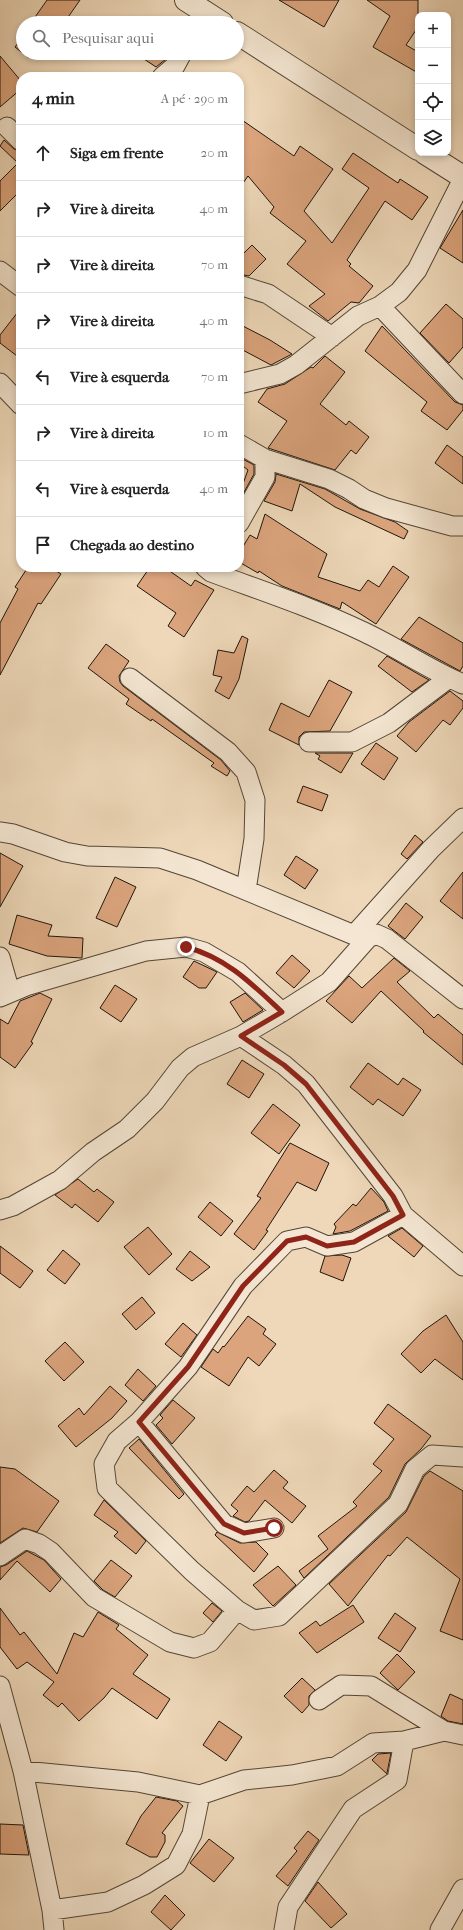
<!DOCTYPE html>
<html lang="pt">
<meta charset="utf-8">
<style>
body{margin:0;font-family:"IM FELL French Canon",serif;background:#f2f2f2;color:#222}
.controls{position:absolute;right:12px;top:12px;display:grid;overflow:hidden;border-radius:8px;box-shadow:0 2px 6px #0003}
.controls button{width:36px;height:36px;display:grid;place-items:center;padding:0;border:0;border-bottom:1px solid #e0e0e0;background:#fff;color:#222;font:20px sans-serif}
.stop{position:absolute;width:12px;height:12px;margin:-9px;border:3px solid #8f2418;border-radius:50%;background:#fff}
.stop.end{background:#8f2418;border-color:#fff;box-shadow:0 1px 4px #0008}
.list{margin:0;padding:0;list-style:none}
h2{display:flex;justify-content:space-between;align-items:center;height:52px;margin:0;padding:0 16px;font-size:17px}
h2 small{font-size:13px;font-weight:400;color:#767676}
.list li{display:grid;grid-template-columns:26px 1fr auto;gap:12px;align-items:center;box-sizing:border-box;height:56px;padding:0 16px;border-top:1px solid #e0e0e0}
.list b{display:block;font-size:15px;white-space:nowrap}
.list em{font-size:13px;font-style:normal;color:#767676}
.icon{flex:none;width:22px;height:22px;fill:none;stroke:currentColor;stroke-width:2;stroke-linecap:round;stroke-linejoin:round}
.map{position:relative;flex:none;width:463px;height:1930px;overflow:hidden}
.search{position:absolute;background:#fff;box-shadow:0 2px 6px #0003;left:16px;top:16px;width:228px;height:44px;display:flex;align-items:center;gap:10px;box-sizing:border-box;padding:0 14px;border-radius:22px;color:#767676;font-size:15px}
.panel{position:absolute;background:#fff;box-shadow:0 2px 6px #0003;left:16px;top:72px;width:228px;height:500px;border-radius:16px}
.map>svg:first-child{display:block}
.building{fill:#dba47d;stroke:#1f150b}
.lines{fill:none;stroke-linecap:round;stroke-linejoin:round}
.minor-casing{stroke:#534636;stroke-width:21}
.tertiary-casing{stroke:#534636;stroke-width:24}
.minor{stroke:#f4e6d2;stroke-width:19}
.tertiary{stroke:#f4e6d2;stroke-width:22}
.route{stroke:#8f2418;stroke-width:5}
</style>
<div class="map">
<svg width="463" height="1930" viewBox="0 0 463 1930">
<rect width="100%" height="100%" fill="#eed8b9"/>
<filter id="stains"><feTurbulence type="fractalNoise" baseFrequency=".005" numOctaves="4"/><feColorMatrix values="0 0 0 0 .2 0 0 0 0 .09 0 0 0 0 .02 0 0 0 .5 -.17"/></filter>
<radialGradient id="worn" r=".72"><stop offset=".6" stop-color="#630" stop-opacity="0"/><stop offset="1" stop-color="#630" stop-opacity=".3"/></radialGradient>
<path class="building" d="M 47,0 L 80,0 L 64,23 L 34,23 L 35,22 L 33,20 Z
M 279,0 L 339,0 L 324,27 Z
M 367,0 L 418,0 L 418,27 L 406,45 L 418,52 L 418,73 L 373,47 L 390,16 Z
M 23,37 L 23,53 L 33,53 L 29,58 L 15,47 Z
M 135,53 L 170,53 L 166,59 L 156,67 Z
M 0,56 L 21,81 L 21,89 L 0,107 Z
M 239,118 L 294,156 L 300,146 L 333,169 L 304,211 L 332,243 L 369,188 L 342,169 L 353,153 L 398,183 L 400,179 L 428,197 L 412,220 L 385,201 L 347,260 L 351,264 L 349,266 L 373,286 L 359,303 L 351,302 L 328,321 L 309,306 L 325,294 L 287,264 L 306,241 L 270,213 L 274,207 L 248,176 L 239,189 Z
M 4,140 L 14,149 L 21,152 L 21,190 L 0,211 L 0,181 L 18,163 L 0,146 Z
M 463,210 L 463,263 L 440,248 Z
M 252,245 L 266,259 L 249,276 L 239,274 L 239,258 Z
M 446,304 L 463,319 L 463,347 L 449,363 L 420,333 Z
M 21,308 L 21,359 L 0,343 L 0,335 Z
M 239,324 L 270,340 L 292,354 L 271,365 L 239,348 Z
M 382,326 L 455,402 L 463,405 L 463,410 L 447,430 L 421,411 L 427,402 L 365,351 Z
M 325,356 L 345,372 L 320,404 L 346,425 L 349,421 L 369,437 L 356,454 L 351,450 L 335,470 L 268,448 L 287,421 L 258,402 L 267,389 L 285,384 L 311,367 L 313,368 Z
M 447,445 L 463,457 L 463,484 L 435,463 Z
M 239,457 L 254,465 L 254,474 L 243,494 L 240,492 L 248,470 L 239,463 Z
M 276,474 L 325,489 L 360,509 L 395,522 L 408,531 L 404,539 L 335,507 L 300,484 L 292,511 L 264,501 L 275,482 Z
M 265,514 L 327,554 L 318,577 L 360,591 L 368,580 L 379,587 L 393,566 L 409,577 L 376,624 L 342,602 L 340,609 L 282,586 L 259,571 L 258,573 L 239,562 L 239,553 L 250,535 L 257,539 Z
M 28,567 L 50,567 L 61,574 L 41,604 L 38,603 L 0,675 L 0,623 L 18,589 L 15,587 Z
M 150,567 L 164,567 L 191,586 L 195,580 L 214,590 L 184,637 L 168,626 L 176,613 L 137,586 Z
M 419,617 L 463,643 L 463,666 L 460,671 L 401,639 Z
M 242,636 L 248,639 L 239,679 L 229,699 L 215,691 L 222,677 L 213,675 L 218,650 L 234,653 Z
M 106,644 L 129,661 L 119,676 L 120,682 L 123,686 L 221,760 L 230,771 L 227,776 L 211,766 L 214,763 L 152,719 L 151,721 L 126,704 L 129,699 L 88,668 Z
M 387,656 L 420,675 L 429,680 L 412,692 L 378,666 Z
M 329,680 L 352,692 L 330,731 L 304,732 L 299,737 L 299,745 L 269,730 L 281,703 L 309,717 Z
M 450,691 L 463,701 L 463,708 L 450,725 L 443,720 L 416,752 L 397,736 L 409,722 Z
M 376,743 L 398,758 L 384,780 L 361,764 Z
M 315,753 L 353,753 L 341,773 L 318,759 L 320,756 Z
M 303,786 L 328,795 L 322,811 L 297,802 Z
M 415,835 L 423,842 L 407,859 L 401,854 Z
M 0,853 L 23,866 L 0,907 Z
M 296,856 L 318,870 L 305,889 L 284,875 Z
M 463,872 L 463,919 L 440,901 Z
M 115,877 L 136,887 L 117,927 L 96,918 Z
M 406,903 L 423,917 L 405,939 L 388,926 Z
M 17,915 L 52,925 L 48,936 L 83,938 L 82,958 L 47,956 L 9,944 Z
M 292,955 L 310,971 L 294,988 L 276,973 Z
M 394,958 L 410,971 L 397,982 L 434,1018 L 438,1014 L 463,1035 L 463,1065 L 423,1032 L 424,1031 L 381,991 L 352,1023 L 326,1001 L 349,976 L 362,988 Z
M 194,961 L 217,972 L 206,988 L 199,988 L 183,977 Z
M 115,985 L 137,999 L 121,1022 L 100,1008 Z
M 40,993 L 52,999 L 31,1042 L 33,1043 L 15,1068 L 0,1057 L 0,1019 L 8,1024 L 20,1001 Z
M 245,993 L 263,1010 L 243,1022 L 230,1002 Z
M 242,1060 L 264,1074 L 249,1098 L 227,1084 Z
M 368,1063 L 398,1085 L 403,1078 L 421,1090 L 403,1116 L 378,1099 L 373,1105 L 350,1087 Z
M 273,1104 L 300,1125 L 279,1154 L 251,1133 Z
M 290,1143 L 329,1163 L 316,1191 L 297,1182 L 266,1230 L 268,1231 L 254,1250 L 234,1234 L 261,1198 L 257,1196 Z
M 78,1179 L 94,1192 L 97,1189 L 114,1202 L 98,1222 L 75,1204 L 72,1208 L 55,1195 Z
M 371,1188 L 384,1202 L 388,1211 L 350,1231 L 333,1234 L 336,1227 L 334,1224 L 353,1204 L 356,1206 Z
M 210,1202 L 233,1221 L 221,1236 L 198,1217 Z
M 148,1227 L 172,1254 L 149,1275 L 124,1247 Z
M 402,1228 L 423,1246 L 414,1257 L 388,1236 Z
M 0,1246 L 33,1271 L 20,1288 L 0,1273 Z
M 63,1250 L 80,1264 L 65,1284 L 47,1270 Z
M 190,1251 L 210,1267 L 192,1281 L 176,1269 Z
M 342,1255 L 351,1258 L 343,1281 L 320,1272 L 325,1256 Z
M 142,1297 L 155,1313 L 136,1330 L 122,1314 Z
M 446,1315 L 463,1342 L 463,1380 L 435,1359 L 421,1373 L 401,1354 L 423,1331 Z
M 248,1316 L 266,1329 L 263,1334 L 276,1344 L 259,1366 L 248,1357 L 229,1386 L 201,1367 L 213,1349 L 218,1353 L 223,1346 L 224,1347 Z
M 183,1323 L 197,1335 L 181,1357 L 165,1344 Z
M 65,1342 L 84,1362 L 64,1381 L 45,1361 Z
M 138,1369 L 156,1386 L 143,1401 L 125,1385 Z
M 110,1386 L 127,1401 L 112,1418 L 76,1447 L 58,1426 L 79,1408 L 84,1415 Z
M 173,1400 L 195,1418 L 172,1444 L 156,1425 L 163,1418 L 160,1415 Z
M 388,1404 L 431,1436 L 421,1449 L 405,1464 L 389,1497 L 304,1578 L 299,1571 L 328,1549 L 318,1536 L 357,1506 L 353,1502 L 382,1471 L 373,1464 L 394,1439 L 374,1423 Z
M 139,1439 L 184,1494 L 179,1499 L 129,1448 Z
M 0,1467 L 15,1469 L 59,1501 L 37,1532 L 23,1528 L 0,1543 Z
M 274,1470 L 288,1482 L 283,1488 L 306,1506 L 292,1523 L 265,1500 L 249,1521 L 245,1522 L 233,1516 L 238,1511 L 231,1505 L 247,1486 L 254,1492 Z
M 430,1471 L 463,1491 L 463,1640 L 440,1631 L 460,1579 L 407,1537 L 390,1556 L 388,1555 L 348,1606 L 329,1584 L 406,1512 L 424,1476 Z
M 104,1500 L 146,1541 L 136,1554 L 114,1536 L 118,1532 L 94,1515 Z
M 217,1532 L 240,1543 L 256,1542 L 268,1554 L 254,1572 L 215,1535 Z
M 27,1551 L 44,1560 L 61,1579 L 50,1592 L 17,1561 L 0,1580 L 0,1567 L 6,1565 Z
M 111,1560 L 132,1576 L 115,1597 L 103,1590 L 94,1581 Z
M 278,1566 L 296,1585 L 273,1606 L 253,1585 Z
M 212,1603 L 222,1611 L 213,1622 L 203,1613 Z
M 353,1605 L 364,1622 L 317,1653 L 299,1633 L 316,1621 L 320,1626 Z
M 0,1608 L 20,1635 L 24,1632 L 57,1674 L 74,1633 L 83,1637 L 98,1612 L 119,1625 L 116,1629 L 148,1655 L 133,1674 L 170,1699 L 157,1719 L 112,1688 L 104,1698 L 79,1721 L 62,1703 L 58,1707 L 43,1695 L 54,1682 L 27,1662 L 17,1669 L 0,1647 Z
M 395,1613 L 416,1628 L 400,1652 L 378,1638 Z
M 397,1654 L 415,1672 L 398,1690 L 380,1673 Z
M 302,1678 L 315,1690 L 309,1696 L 309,1705 L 302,1713 L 284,1696 Z
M 450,1694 L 463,1700 L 463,1724 L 448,1721 L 441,1716 Z
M 219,1721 L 242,1737 L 226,1761 L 203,1745 Z
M 391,1753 L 387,1773 L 387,1774 L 372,1760 L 378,1754 Z
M 156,1797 L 177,1801 L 183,1806 L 162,1833 L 165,1835 L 165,1842 L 157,1857 L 150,1857 L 126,1844 L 141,1816 Z
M 0,1824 L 23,1825 L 29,1855 L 0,1854 Z
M 308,1831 L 319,1840 L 288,1886 L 276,1876 L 297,1851 L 294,1848 Z
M 209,1839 L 234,1858 L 214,1882 L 190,1863 Z
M 318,1882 L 347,1914 L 331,1928 L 305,1901 Z
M 165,1895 L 185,1915 L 171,1930 L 151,1912 Z"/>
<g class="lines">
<g class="minor-casing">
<path id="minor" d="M 162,77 L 175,66 L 182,53
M 7,127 L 21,141
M 463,179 L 417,270 L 399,292 L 380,306 L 463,394
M 0,271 L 21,287
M 239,285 L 268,294 L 332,337
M 0,383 L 21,405
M 239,384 L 280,374 L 296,365 L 358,316 L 380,306
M 239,444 L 265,459 L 329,479 L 349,489 L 364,499 L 386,508 L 452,526 L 463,526
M 239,523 L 265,477 L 265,459
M 205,567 L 211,572 C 262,591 314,608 364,632 C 398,648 428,669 463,684
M 130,678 L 228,752 L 246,772 L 255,800 L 254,839 L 246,890
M 309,742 L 352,742 L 389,723 L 449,678
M 0,832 L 13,834 L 65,852 L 87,856 L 160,858 L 197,870 L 354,935 L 376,934 L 387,939 L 463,999
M 354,935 L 431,849 L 463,818
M 0,957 L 10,992
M 0,997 L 26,986 L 146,951 L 186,947 L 204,952 L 238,972 L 282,1012
M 241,1036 L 284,1065 L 306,1084 L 393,1196 L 403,1215 L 463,1266
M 0,1210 L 13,1206 L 60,1180 L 93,1152 L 127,1129 L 155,1101 L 180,1068 L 193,1057 L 241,1036 L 282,1012 L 329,982 L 368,938 L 376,934
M 403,1215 L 354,1242 L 327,1246 L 306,1237 L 287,1241 L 243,1286 L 188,1367 L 139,1422 L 117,1441 L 104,1464 L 107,1488 L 192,1571 L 237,1610 L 254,1620 L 279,1616 L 398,1504 L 415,1469 L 432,1455 L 463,1457
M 139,1422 L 224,1524 L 244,1533 L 274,1528
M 0,1556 L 25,1539 L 39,1544 L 51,1552 L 94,1597 L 170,1642 L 194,1648 L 210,1642 L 237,1610
M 0,1686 L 23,1771 L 52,1910 L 54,1930
M 319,1700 L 341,1685 L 371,1686 L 444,1731 L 463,1735
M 23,1771 L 138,1782 L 200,1795
M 52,1910 L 108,1902 L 144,1885 L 176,1865 L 192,1834 L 200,1795 L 244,1780 L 292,1775 L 337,1766 L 373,1743 L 404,1741 L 444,1731
M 284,1930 L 288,1907 L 353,1809 L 397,1780 L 404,1741
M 440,1930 L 463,1889"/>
</g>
<g class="tertiary-casing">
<path id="tertiary" d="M 186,0 L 222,23
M 237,33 L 418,149
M 425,153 L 463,177"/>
</g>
<use href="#minor" class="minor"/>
<use href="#tertiary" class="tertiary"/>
</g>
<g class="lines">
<path class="route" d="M 186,947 C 227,958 252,984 282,1012 L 241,1036 L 284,1065 L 306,1084 L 393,1196 L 403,1215 L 354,1242 L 327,1246 L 306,1237 L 287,1241 L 243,1286 L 188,1367 L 139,1422 L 224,1524 L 244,1533 L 274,1528"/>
</g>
<rect width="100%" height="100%" filter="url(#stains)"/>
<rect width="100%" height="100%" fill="url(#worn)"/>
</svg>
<div class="controls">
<button>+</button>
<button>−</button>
<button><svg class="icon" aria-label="locate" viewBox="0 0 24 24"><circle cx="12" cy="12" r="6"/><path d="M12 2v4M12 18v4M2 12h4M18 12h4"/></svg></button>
<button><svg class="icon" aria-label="layers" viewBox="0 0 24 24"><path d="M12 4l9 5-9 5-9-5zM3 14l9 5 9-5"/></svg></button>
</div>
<div class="stop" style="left:274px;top:1528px"></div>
<div class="stop end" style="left:186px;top:947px"></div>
<div class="search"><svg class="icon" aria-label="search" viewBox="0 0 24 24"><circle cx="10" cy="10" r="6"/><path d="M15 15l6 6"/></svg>Pesquisar aqui</div>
<section class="panel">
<h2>4 min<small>A pé · 290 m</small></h2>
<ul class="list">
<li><svg class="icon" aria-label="ahead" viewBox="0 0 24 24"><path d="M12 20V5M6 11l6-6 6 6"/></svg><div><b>Siga em frente</b></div><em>20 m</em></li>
<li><svg class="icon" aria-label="right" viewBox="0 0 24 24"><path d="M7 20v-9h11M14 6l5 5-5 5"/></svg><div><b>Vire à direita</b></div><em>40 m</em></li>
<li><svg class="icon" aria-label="right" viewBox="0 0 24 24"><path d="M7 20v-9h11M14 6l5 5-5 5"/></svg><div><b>Vire à direita</b></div><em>70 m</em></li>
<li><svg class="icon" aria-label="right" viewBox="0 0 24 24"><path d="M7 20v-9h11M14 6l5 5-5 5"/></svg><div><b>Vire à direita</b></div><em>40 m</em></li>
<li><svg class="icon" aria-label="left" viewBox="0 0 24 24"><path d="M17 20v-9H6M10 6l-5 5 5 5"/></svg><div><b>Vire à esquerda</b></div><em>70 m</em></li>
<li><svg class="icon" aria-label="right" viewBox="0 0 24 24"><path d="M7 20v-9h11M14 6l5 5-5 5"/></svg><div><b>Vire à direita</b></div><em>10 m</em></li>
<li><svg class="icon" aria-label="left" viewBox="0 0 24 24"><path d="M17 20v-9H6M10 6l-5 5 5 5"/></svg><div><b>Vire à esquerda</b></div><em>40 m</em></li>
<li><svg class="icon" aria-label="arrive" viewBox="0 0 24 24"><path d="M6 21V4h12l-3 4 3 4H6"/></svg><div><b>Chegada ao destino</b></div></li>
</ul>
</section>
</div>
